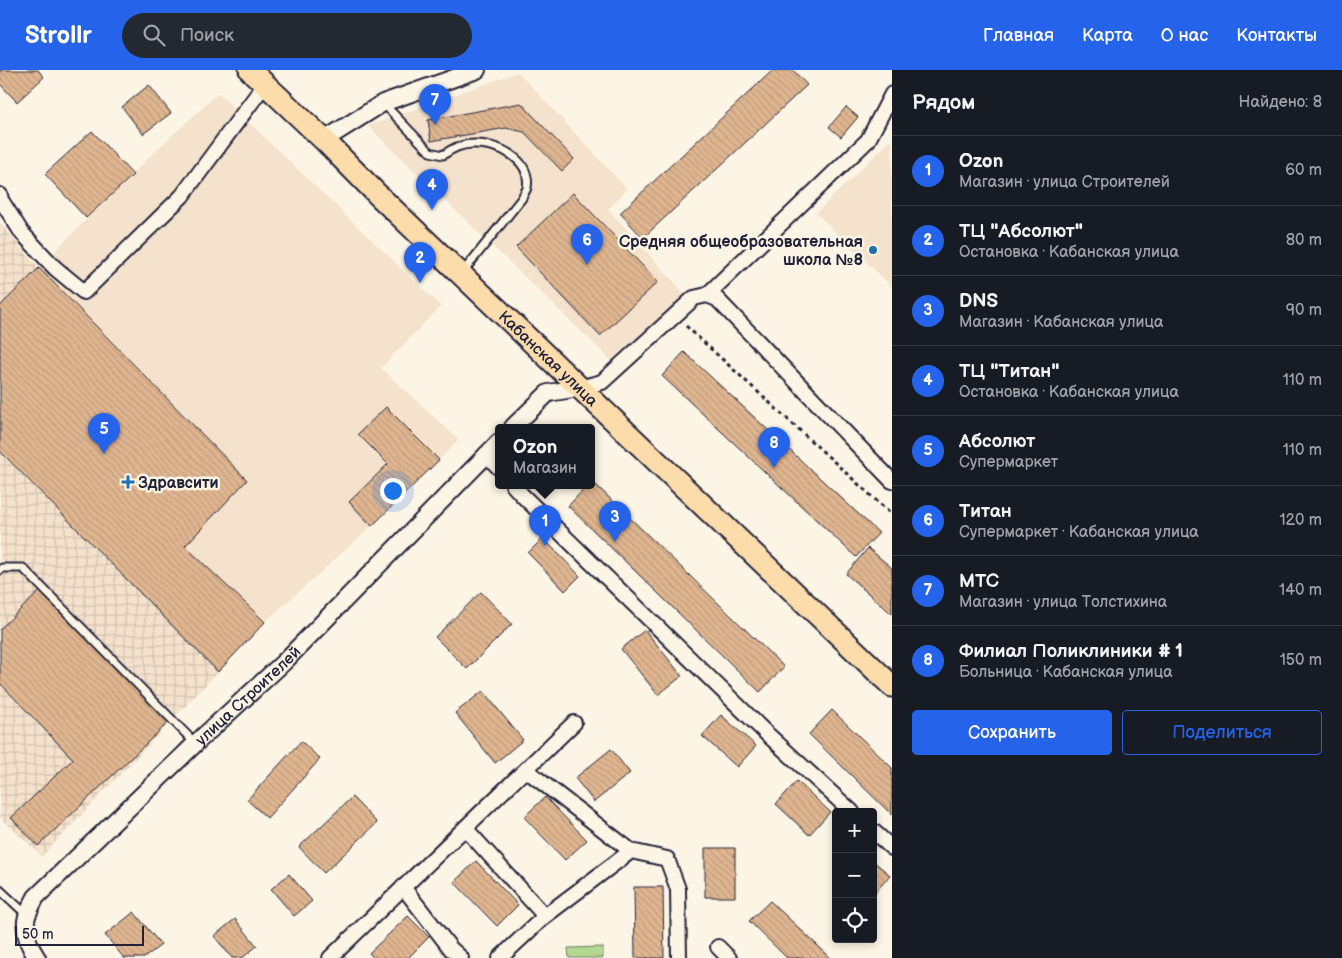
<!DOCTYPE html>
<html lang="ru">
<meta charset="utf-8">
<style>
body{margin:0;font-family:"Balsamiq Sans",sans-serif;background:#242831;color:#f1f3f6}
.controls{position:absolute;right:15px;bottom:15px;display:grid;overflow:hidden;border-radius:5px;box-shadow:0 2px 8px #0003}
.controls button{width:45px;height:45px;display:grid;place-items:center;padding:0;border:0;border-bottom:1px solid #363941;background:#171b24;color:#f1f3f6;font:25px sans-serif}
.scale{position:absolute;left:15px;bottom:12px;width:129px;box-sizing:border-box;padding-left:5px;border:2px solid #22223b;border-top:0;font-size:14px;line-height:18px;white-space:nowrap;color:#22223b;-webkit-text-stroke:4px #fcf5e5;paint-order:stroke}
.you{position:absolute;left:392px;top:420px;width:18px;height:18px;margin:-12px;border:4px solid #fff;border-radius:50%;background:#1a73e8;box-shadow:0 0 0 8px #1a73e833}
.badge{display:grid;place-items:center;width:32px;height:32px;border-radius:50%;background:#2563eb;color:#fff;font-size:16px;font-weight:700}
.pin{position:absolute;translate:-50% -41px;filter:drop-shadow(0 1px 2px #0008)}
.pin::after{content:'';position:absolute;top:26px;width:18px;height:15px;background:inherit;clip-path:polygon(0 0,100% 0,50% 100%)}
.popup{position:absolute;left:495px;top:354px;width:100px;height:65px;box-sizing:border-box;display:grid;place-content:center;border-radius:5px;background:#171b24;filter:drop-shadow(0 1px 4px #0005);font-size:16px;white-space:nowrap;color:#9ea1a6}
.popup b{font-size:19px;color:#f1f3f6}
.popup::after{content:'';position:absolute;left:50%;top:100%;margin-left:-10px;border:10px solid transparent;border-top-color:#171b24}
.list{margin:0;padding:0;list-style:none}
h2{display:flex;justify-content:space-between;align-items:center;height:65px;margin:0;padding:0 20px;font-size:21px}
h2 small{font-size:16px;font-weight:400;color:#9ea1a6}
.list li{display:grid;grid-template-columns:32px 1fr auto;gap:15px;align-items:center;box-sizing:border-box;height:70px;padding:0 20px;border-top:1px solid #363941}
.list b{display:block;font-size:19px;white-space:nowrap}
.list p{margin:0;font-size:16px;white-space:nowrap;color:#9ea1a6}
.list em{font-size:16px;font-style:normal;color:#9ea1a6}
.actions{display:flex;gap:10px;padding:15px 20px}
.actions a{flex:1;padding:11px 0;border:1px solid #2563eb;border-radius:5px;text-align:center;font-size:18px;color:#2563eb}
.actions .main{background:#2563eb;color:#fff}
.icon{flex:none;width:28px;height:28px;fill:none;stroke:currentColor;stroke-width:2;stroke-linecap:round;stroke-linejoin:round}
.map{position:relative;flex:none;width:892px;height:888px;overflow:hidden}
header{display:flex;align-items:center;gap:30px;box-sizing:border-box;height:70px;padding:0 25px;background:#2563eb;color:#fff}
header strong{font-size:24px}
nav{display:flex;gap:28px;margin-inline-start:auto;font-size:18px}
.search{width:350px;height:45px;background:#242831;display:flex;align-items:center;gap:12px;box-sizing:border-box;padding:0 18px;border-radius:28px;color:#9ea1a6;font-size:19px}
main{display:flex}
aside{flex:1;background:#171b24}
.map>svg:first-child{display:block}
.built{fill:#f4e2cc}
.industrial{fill:url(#industrial-grid)}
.green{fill:#b4d791;stroke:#6b7c66}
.building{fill:url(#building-back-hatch);stroke:#22223b}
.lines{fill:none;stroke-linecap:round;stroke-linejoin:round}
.service-casing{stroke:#22223b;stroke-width:11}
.minor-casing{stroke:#22223b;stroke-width:18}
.tertiary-casing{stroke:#22223b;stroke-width:20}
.primary-casing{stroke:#22223b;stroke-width:25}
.path{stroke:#22223b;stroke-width:3;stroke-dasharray:4 4;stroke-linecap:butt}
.service{stroke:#fcf5e5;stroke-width:7}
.minor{stroke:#fcf5e5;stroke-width:14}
.tertiary{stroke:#fcf5e5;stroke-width:16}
.primary{stroke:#fddcac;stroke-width:21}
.poi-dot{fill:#1f6fb2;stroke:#fcf5e5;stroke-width:2}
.labels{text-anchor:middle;stroke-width:5;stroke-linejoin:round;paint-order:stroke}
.poi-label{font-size:16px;font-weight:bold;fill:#22223b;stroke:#fcf5e5;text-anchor:end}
.street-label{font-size:16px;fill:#22223b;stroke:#fcf5e5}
</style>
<header>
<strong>Strollr</strong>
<div class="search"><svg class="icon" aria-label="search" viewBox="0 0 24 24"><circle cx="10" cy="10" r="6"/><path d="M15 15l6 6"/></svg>Поиск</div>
<nav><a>Главная</a><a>Карта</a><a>О нас</a><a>Контакты</a></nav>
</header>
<main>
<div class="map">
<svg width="892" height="888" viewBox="0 0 892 888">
<defs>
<pattern id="industrial-grid" width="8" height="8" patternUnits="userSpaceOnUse" patternTransform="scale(1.25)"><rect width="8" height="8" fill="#f4e2cc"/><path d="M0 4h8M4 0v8" fill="none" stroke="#d1c2b0"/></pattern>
<pattern id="building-back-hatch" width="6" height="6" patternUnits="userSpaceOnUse" patternTransform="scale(1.25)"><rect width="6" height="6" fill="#e0b690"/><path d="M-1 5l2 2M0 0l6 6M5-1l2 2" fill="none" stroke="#c09c7d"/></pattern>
</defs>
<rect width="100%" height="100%" fill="#fcf5e5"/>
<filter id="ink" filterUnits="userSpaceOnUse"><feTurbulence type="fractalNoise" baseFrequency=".02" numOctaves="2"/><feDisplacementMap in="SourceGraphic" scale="10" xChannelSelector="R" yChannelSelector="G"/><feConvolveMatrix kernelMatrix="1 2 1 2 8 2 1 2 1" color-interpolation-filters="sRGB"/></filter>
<g filter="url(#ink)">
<path class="built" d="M 518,2 L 627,119 L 608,139 L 686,225 L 611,290 L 368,56 Z
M 218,23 L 441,236 L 381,298 L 459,370 L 372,456 L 265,552 L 218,602 L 0,381 L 0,236 L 150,86 Z
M 892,69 L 892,217 L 816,143 Z"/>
<path class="industrial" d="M 0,153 L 39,198 L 0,236 Z
M 0,381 L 218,602 L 42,786 L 0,748 Z"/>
<path class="green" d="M 603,877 L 603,888 L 569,888 L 568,878 Z"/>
<path class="building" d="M 0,0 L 38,0 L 44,7 L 17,32 L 0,14 Z
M 773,0 L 793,0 L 807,15 L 643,168 L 620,143 Z
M 149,15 L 171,43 L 143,64 L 122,37 Z
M 521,33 L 574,89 L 562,101 L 524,62 L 506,58 L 431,71 L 428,50 Z
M 846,37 L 858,47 L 841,67 L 829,57 Z
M 92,61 L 133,105 L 86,148 L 45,104 Z
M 573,123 L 658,212 L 600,266 L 516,177 Z
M 39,198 L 247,410 L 185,476 L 265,552 L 218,602 L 0,381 L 0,236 Z
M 684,282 L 879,463 L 856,487 L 662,306 Z
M 386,337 L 439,390 L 372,456 L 349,432 L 388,394 L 358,364 Z
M 591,411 L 592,411 L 784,597 L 760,622 L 568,436 L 588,415 L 591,415 Z
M 543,468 L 580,506 L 565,521 L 528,483 Z
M 868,478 L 892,498 L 892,544 L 846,504 Z
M 42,519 L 169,652 L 38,776 L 11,748 L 73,689 L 0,613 L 0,559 Z
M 481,522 L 512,554 L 467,599 L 435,567 Z
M 645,560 L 682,606 L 658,625 L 621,579 Z
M 483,621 L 523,670 L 495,693 L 455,643 Z
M 832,640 L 892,698 L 892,745 L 809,664 Z
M 721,645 L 756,676 L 737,697 L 702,666 Z
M 301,671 L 320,689 L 267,748 L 247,730 Z
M 611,679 L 630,703 L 594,732 L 575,708 Z
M 797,711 L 830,742 L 809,765 L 776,734 Z
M 352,727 L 377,753 L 324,803 L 299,777 Z
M 545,727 L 587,770 L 565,790 L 524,747 Z
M 705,778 L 735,778 L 735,827 L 705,827 Z
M 476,791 L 518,835 L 497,856 L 454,812 Z
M 873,791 L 890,805 L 874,824 L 873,823 Z
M 289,804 L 312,831 L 294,846 L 271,819 Z
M 634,817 L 663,817 L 664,888 L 635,888 Z
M 770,831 L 831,888 L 787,888 L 749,851 Z
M 134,842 L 161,875 L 144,888 L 124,888 L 105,865 Z
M 408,846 L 429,867 L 408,888 L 374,888 L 369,883 Z
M 235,849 L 257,876 L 242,888 L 232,888 L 214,866 Z"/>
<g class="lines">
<g class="service-casing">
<path id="service" d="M 383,33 L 430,82 L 443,85 C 451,79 462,74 473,74 C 496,73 532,88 527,118 C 526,121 523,125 522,128 L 463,202
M 0,500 L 2,498 L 23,498 L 195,673
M 0,820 L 27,845"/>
</g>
<g class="minor-casing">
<path id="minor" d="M 0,125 L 1,130 L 22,163 L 55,198 L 84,222 L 182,126 L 265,14
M 707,225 L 868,70 L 892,24
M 579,318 L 602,312 L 694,228 L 707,225 L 717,229 L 892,411
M 486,384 L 499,398
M 513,415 L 523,426 L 766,663 L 852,742
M 526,700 L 631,781 L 667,789 L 678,819 L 679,888
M 465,758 L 545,846
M 873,761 L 892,778
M 403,817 L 451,879 L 461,888
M 718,877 L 729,888
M 330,888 L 574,653
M 500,888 L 545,846 L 631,781"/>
</g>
<g class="tertiary-casing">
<g id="tertiary">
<path d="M 324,70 L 383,33 L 477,0"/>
<path d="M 513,357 L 548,323 L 579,318"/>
<path id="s1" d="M 37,888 C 28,875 23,861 27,846 C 29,840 33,833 36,827 L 196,673 L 284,592 L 499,372"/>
</g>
</g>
<g class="primary-casing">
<g id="primary">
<path id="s2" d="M 250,0 L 324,70 L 377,124 L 892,616"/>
</g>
</g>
<path class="path" d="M 686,256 L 892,445"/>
<use href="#service" class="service"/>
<use href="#minor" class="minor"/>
<use href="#tertiary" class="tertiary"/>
<use href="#primary" class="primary"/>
</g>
</g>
<g class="poi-dot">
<circle cx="873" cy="180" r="5"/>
<path d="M125.5 404.5h5v5h5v5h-5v5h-5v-5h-5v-5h5z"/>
</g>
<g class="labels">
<g class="poi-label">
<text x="863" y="177">Средняя общеобразовательная<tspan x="863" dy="18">школа №8</tspan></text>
<text x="138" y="418" text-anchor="start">Здравсити</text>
</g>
<g class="street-label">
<text dy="6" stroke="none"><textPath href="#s2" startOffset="415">Кабанская улица</textPath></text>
<text dy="6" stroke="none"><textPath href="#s1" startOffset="358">улица Строителей</textPath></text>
</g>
</g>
</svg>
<div class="controls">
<button>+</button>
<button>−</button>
<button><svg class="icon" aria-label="locate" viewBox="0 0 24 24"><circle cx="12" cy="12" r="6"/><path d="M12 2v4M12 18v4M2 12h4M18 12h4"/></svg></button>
</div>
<div class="scale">50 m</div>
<div class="you"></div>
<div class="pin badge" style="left:545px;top:476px">1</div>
<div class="popup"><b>Ozon</b>Магазин</div>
<div class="pin badge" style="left:420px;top:213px">2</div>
<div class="pin badge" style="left:615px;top:472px">3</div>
<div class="pin badge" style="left:432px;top:140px">4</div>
<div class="pin badge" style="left:104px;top:384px">5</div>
<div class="pin badge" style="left:587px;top:195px">6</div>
<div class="pin badge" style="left:435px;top:55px">7</div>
<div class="pin badge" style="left:774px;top:398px">8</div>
</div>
<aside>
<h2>Рядом<small>Найдено: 8</small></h2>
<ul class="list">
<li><span class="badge">1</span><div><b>Ozon</b><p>Магазин · улица Строителей</p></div><em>60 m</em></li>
<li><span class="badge">2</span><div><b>ТЦ &quot;Абсолют&quot;</b><p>Остановка · Кабанская улица</p></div><em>80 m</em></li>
<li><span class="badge">3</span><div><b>DNS</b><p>Магазин · Кабанская улица</p></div><em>90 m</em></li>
<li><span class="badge">4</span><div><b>ТЦ &quot;Титан&quot;</b><p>Остановка · Кабанская улица</p></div><em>110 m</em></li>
<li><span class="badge">5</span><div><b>Абсолют</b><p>Супермаркет</p></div><em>110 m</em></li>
<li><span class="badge">6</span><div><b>Титан</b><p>Супермаркет · Кабанская улица</p></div><em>120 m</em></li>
<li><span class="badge">7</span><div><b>МТС</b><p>Магазин · улица Толстихина</p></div><em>140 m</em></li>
<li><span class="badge">8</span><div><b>Филиал Поликлиники # 1</b><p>Больница · Кабанская улица</p></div><em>150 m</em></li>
</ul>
<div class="actions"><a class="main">Сохранить</a><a>Поделиться</a></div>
</aside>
</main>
